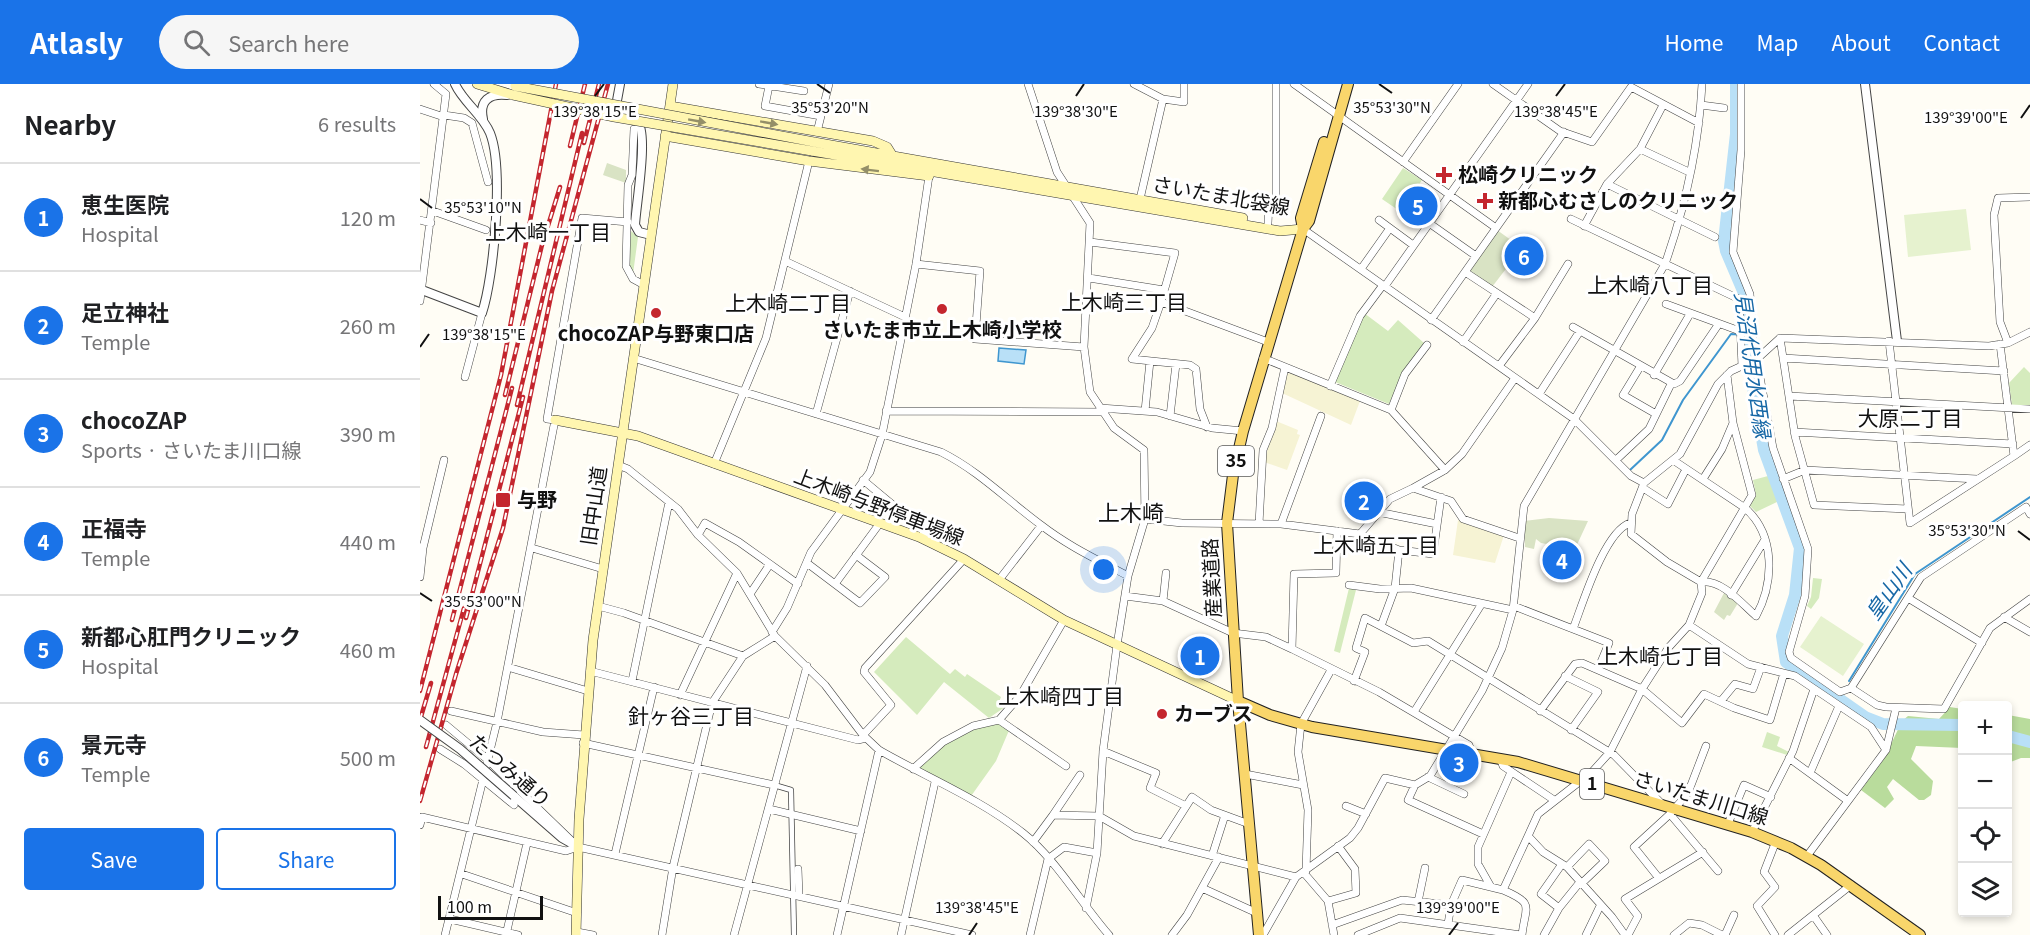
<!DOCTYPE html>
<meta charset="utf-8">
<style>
body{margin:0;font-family:Georgia,"Noto Sans JP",serif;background:#f6f6f6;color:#202124}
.controls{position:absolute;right:18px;bottom:18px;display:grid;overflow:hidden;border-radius:6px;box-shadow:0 3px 9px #0003}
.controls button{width:54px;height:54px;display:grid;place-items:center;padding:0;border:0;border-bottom:2px solid #e0e0e0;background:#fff;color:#202124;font:30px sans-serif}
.scale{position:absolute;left:18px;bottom:15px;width:105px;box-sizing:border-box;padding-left:6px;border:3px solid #111;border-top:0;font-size:16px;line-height:21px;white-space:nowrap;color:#111;-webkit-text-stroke:4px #fff;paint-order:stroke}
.you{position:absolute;left:684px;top:486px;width:21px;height:21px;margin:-15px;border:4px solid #fff;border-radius:50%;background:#1a73e8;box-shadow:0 0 0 9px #1a73e833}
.badge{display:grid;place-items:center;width:39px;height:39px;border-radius:50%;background:#1a73e8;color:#fff;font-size:20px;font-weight:700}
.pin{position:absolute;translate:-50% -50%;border:3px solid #fff;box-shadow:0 2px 6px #0006}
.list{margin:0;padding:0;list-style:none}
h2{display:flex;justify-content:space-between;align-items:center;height:78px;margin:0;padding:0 24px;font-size:26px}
h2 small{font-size:20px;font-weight:400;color:#757577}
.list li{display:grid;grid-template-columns:39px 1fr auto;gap:18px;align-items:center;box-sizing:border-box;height:108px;padding:0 24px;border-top:2px solid #e0e0e0}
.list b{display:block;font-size:22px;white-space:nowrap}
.list p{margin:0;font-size:20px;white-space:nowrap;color:#757577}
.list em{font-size:20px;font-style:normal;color:#757577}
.actions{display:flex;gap:12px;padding:18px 24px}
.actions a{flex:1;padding:14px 0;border:2px solid #1a73e8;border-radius:6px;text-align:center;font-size:21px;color:#1a73e8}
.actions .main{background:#1a73e8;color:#fff}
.icon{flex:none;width:33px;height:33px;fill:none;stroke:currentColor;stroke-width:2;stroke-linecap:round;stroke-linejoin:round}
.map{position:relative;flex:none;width:1610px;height:851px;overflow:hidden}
header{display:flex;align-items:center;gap:36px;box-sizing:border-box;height:84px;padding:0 30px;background:#1a73e8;color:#fff}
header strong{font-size:28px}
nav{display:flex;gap:33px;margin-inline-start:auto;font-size:21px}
.search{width:420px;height:54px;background:#f6f6f6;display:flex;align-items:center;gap:15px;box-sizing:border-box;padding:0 21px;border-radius:33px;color:#757577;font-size:22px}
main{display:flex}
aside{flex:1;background:#fff}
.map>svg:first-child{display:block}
.farmland{fill:#f6f3d4}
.green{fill:#d5ebbd}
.forest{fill:#b9dc9c}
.cemetery{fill:#d9e3c4}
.pitch{fill:#e6f2cf}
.water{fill:#b9e0f7;stroke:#3f96cf;stroke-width:1.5}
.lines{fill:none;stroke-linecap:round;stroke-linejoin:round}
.stream{stroke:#3f96cf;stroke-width:2}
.river{stroke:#b9e0f7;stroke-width:12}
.pedestrian-casing{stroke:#444;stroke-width:6}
.minor-casing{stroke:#444;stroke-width:8}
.tertiary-casing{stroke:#444;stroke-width:10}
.secondary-casing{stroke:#333;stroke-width:10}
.primary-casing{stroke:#222;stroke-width:12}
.pedestrian{stroke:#fff;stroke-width:4.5}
.minor{stroke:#fff;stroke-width:7}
.tertiary{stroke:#fff;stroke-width:8}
.secondary{stroke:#fff6b0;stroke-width:9}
.primary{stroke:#f9d66b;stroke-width:10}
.rail-casing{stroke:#c4262e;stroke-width:4.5}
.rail{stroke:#fff;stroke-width:2;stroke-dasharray:7;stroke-linecap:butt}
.tertiary-bridge-casing{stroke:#444;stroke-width:10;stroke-linecap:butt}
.secondary-bridge-casing{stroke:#333;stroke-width:10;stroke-linecap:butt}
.tertiary-bridge{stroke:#fff;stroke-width:8}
.secondary-bridge{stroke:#fff6b0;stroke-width:9}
.oneway{fill:#948f68}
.ticks{fill:none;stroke:#111;stroke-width:2}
.poi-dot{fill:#c4262e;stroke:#fff;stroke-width:2}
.labels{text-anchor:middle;stroke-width:6;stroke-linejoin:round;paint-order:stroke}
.shield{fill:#fff;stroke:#585858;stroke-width:1.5}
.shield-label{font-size:18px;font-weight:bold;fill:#111}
.poi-label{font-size:20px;font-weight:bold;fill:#111;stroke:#fff;text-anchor:start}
.street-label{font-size:20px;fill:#111;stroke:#fff}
.neighbourhood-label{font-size:21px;fill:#111;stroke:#fff}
.water-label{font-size:21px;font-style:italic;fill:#1768a6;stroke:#fff}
.quarter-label{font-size:22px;fill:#111;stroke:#fff}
.ticks-label{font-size:15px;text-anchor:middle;fill:#111;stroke:#fff;stroke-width:6;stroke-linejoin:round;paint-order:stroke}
</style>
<header>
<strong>Atlasly</strong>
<div class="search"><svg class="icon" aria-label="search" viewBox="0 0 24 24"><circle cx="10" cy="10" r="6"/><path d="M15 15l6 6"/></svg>Search here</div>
<nav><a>Home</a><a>Map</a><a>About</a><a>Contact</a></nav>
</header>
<main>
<aside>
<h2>Nearby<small>6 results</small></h2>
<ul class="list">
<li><span class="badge">1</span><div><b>恵生医院</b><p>Hospital</p></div><em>120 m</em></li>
<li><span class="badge">2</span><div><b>足立神社</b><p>Temple</p></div><em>260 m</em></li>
<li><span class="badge">3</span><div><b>chocoZAP</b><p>Sports · さいたま川口線</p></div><em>390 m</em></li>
<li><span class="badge">4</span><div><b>正福寺</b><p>Temple</p></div><em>440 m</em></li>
<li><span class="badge">5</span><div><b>新都心肛門クリニック</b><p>Hospital</p></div><em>460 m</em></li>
<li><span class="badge">6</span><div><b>景元寺</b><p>Temple</p></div><em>500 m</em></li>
</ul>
<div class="actions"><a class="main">Save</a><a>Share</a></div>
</aside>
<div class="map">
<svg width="1610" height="851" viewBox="0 0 1610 851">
<rect width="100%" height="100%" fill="#fffdf5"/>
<path class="farmland" d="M 871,289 L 940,317 L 931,341 L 862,309 L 867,290 Z
M 856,337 L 878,346 L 877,350 L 880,351 L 867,386 L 844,378 Z
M 1038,436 L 1084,451 L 1075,479 L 1033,471 Z"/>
<path class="green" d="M 983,84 L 1002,96 L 981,128 L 962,115 Z
M 211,147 L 218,153 L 213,190 L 209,180 Z
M 944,229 L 968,247 L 978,236 L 1004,259 L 983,288 L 969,320 L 915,298 Z
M 1604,283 L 1610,289 L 1610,322 L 1592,321 L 1589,299 Z
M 1348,392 L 1359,417 L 1336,428 L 1330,422 L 1336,411 L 1333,396 Z
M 1393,494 L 1402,495 L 1399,514 L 1391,525 L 1387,522 L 1391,513 Z
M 929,504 L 936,506 L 920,569 L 914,567 Z
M 486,553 L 530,590 L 535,585 L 545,593 L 547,590 L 581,613 L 579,618 L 585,623 L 569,634 L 524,598 L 497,631 L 454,588 Z
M 579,636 L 590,644 L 576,677 L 549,715 L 493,685 C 522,659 540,645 579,636 Z
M 1347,648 L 1360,653 L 1357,662 L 1369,668 L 1367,671 L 1342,663 Z"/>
<path class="forest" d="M 1530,623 L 1542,625 L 1542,664 L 1496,662 L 1491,675 L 1513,697 L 1511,711 L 1504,716 L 1499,716 L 1473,695 L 1467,703 L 1474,715 L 1465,724 L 1441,706 L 1464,675 L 1482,637 L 1488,632 L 1519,635 Z
M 1588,631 L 1610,635 L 1610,674 L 1601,674 L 1588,679 Z"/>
<path class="cemetery" d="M 187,79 L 206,86 L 206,99 L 183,91 Z
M 1077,146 L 1102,164 L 1072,203 L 1049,186 Z
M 1129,434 L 1168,437 L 1155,465 L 1121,459 L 1116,455 L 1114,465 L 1105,463 L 1104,437 Z
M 1304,509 L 1318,519 L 1310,532 L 1307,531 L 1304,536 L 1294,528 Z"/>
<path class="pitch" d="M 1546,125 L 1551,166 L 1488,173 L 1484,131 Z
M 1401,532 L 1444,560 L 1423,592 L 1380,563 Z"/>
<path class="water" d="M 579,264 L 606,266 L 604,280 L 578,277 Z"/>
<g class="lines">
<path class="stream" d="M 1210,386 L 1242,356 L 1263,316 L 1311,250 L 1325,251
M 1429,597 L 1495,490 L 1610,413"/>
<path class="river" d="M 1316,0 L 1316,50 L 1304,157 L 1306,167 L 1323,207 L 1327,269 L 1344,366 L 1380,464 L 1375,511 L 1362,552 L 1366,578 L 1445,633 L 1463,640 L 1542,641
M 1588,652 L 1610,658"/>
<g class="pedestrian-casing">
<path id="pedestrian" d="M 354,701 L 371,706 L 374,851"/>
</g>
<g class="minor-casing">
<path id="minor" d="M 339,0 L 384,7
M 608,0 L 637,88 L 670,139 L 664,263 L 670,308 L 694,344 L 724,366 L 725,435 L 708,492 L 697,561 L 683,667 L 677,769 L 666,824
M 714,0 L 743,15 L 764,18 L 764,0
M 874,0 L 1076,144
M 1073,0 L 1140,47 L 1172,58 L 1211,3 L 1279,39
M 1321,0 L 1321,66 L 1313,168 L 1330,210 L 1333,255 L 1353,364 L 1388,465 L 1385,512 L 1369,568 L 1371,574 L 1420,608 L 1431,604
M 349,2 L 345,22 L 401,32
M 1281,21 L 1304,24
M 0,25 L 24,33
M 24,31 L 44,34 L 52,39 L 68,98
M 214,45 L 212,91 L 208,101 L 206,182 L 213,195 L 224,201
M 397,48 L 409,0
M 1220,65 L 1269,88
M 983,78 L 1038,0
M 1187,100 L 1295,153
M 720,115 L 743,15
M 13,127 L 66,146
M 1151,135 L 1319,215 L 1322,282
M 0,136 L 11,139
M 959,136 L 993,161
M 848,139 L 849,118 L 856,114 L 856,0
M 1009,139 L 1056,172
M 1164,142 L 1187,100 L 1220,65 L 1243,21
M 883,145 L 1154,335 L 1211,392 L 1224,399
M 670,158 L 755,169 L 741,218 L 848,258
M 365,177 L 485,233
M 496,180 L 560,187 L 555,255 L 664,263
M 941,185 L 970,144
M 1045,188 L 1115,234 L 1079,282
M 669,194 L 744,206
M 965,202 L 1108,0
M 0,217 L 26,10 L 14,0
M 741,218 L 732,244 L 712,275 L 770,281 L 776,285 L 780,325 L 787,343
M 1246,220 L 1317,246 L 1320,244
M 1115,234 L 1148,180
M 1011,236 L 1144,48
M 1153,243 L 1254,300 L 1260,297 L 1298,241
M 1360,254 L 1375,352 L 1394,421 L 1488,425
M 1469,257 L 1490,439 L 1594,372 L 1580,260
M 1043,258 L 1077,209
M 1588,259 L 1580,238 L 1574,131 L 1578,114 L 1610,113
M 213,274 L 521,368 C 559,387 587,416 621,441 C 648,462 678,476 708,492
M 843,274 L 971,326 L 1025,386
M 1363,274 L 1584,287
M 1220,283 L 1203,311 L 1236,330
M 1234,291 L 1270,230
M 45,293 L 62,229
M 910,302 L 940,232 L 963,201
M 1119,310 L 1160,247
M 1369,312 L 1610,325
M 680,324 L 737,328 L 792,344 L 823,347
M 971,326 L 985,290 L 1007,261
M 466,327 L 683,328
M 725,327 L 730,277
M 396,330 L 430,207
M 750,332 L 756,280
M 1374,348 L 1593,360
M 1594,372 L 1610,361
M 1196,376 L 1229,345 L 1251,300
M 1253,376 L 1325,424 C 1356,451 1354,499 1336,532 C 1322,520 1302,495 1281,498 L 1332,411 L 1313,339 L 1307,291
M 294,380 L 346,254 L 389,77
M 198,381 L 208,385 L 258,425 L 278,451 L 317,489 L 355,552 L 405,601 L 443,651 L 459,666 C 506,693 560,715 603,749 C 635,774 661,819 689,851
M 1283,395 L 1302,365 L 1313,339
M 1363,395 L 1385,386 L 1557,395
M 443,396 L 503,446 L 505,456
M 993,404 L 1025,386 L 1042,370 L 1095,294
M 1223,404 L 1248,420 L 1266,385
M 958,428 L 1017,440
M 1610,430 L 1606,423 L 1501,493 L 1431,604 L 1457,621 L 1466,623 L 1524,625 L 1570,544 L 1610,515
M 725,435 L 762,439 L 861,440 L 940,450 L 979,466 L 1013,470 L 1021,413
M 839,440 L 843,366 L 852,344 L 865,283
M 861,440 L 901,332
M 940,450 L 970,415 L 993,404 L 1031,417 L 1043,435 L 1099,454
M 278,451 L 285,439 L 319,458 L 378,500
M 0,463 L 3,464 L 0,493
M 3,464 L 24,376
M 112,464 L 183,485
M 387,479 L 440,519 L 465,493 L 436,471
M 746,489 L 743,517 L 813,549 L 846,553 L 872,565 L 959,608 L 1049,661 L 1052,669
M 579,496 L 621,442
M 415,500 L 460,439
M 929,501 L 960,505 L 991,504 L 1093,526
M 330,510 L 350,480
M 1311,511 L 1344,457
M 705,512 L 743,517
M 1488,514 L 1562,559
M 178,522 L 204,529 L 323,572
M 1094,522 L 1189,559 L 1178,585
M 1584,533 L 1610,548
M 1269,541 L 1328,580 L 1375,592 L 1451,643 L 1466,666
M 961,542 L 975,504 L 979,466
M 1153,545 C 1163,519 1184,448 1210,439
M 352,548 L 367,524 L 391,468 L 450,388 L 462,351 L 496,180 L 509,92
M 872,565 L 874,490 L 916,489 L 917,447
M 88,583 L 168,607
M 170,587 L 438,656 L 446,654
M 1145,592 L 1178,608 L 1151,646
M 212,597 L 249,418
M 934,597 L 945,568 L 936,564 L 945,534 L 993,559 L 1008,557 L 1194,671 L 1241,719
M 260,611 L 317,489
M 1301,617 L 1315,600 L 1333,605 L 1341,583
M 31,627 L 123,648 L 164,651
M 1120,627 L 1155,580 L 1162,579 L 1222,605 L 1262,639 L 1284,610 L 1314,624 L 1350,636 L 1364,589
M 994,628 L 1061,521
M 579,636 L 646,682
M 26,641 L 68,676 L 158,763 L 552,851
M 443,651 L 471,621 L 444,588 L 445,584 L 544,475
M 163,659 L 354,701
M 20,665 L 44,680 L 94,721
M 683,667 L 736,689 L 730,704 L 766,722
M 1080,674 L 1083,682 L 1134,716
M 1369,674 L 1428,717
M 493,685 L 523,658 L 553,642 L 579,636 L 600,612 L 644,536
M 1390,689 L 1419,622
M 825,690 L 883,701
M 1008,693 L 1044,710
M 995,701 L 988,716 L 1063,750
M 926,722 L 946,730
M 349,725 L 441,747
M 1250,730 L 1298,787
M 633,731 L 660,691
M 1308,740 L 1324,701 L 1351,713
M 0,741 L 2,733 L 146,767 L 158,763
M 1332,748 L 1373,667 L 1394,605
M 613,758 L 633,731 L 679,732 L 714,752 L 876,793
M 742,760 L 772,713 L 791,726 L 829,740
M 195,770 L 234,603
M 792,772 L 805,731
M 1387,772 L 1466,666 L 1476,624
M 1147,783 L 1169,760 L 1185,777 L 1162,799
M 378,785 L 379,812
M 886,787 L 888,726 L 878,668 L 881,640 L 911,586
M 884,789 L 908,817 L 914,851
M 42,790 L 157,829
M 1238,793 L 1214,763 L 1250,730 L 1268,709 L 1286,662
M 1071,803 L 1058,780 L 1058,763 L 1091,688
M 782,804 L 837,829
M 908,817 L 936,809 L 935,785 L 918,762
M 998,818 L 1005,784
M 1139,824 L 1121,810 L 1142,780
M 1393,831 L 1407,851
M 30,835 L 98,851
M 1028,840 L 1031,821 L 1042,796 L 1083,806
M 912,841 L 982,816 L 1031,821
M 157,848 L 173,851
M 25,851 L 77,638 L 135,336 L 127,335 L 162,134 L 208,138
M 86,851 L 107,759
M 242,851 L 253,783 L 292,619 L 323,572 L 355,552
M 314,851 L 387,582
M 417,851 L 459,666
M 481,851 L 515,698
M 610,851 L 628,775 L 644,763 L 677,769
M 752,851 L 767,831 L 799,773
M 843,851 L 876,793 L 930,754 L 938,744 L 965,694 L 995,701 L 1010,692 L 1062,607 L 1082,564 L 1093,526 L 1104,422 L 1245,180 C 1265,123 1279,61 1282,0
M 938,851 L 980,834 L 1101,851
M 1102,851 C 1105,822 1116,820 1083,806 L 1108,752
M 1124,851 L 1139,824 L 1160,798
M 1166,851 L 1180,822
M 1205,851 L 1192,833 L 1147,783 L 1123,768 L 1108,752 L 1118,730 L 1172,688 L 1190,668 L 1222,605 L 1249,563 L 1269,541 L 1282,509 L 1281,498 L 1247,478 L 1211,450 L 1212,430 L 1224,399 L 1260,370 L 1298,300 L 1311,287 L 1337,275 L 1360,254 L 1569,262 L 1588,259 L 1610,248
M 1208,851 L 1218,832 L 1205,815 L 1283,768
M 1254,851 L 1269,839 L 1282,841 L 1302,851
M 1305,851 L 1314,831
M 1355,851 L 1337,822 L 1355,803 L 1344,788 L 1356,757
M 1368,851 L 1431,801"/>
</g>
<g class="tertiary-casing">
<path id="tertiary" d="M 1445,0 L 1477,257
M 196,22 L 200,0
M 63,35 C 59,17 69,9 87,11
M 217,37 C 229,48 216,121 215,141 L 219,148 L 231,151
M 2,206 L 62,229 C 74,193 84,84 70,49 C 62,30 43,18 35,0
M 94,712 L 142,754 L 158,763"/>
</g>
<g class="secondary-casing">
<path id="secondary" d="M 57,0 L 93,11
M 250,22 L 453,57 L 467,63 L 472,71
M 245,52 L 389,77 L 509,92
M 394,58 L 823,134
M 392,67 L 860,147 L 883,145
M 135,336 L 218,352 L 499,453 L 544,475 L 644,536 L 818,617
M 156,851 L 159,735 L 173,556 L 253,0"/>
</g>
<g class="primary-casing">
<path id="primary" d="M 883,145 L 881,134 L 904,58
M 818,617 L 850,631 L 892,643 L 1098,678 L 1332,748 L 1371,764 L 1401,781 L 1500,851
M 839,851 L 818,617 L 807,439 L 813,391 L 823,347 L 883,145 L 889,137 L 928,0"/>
</g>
<use href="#pedestrian" class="pedestrian"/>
<use href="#minor" class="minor"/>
<use href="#tertiary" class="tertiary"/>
<use href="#secondary" class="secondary"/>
<use href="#primary" class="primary"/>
<g class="rail-casing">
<path id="rail" d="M 164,59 L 179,0
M 150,62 L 165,0
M 85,311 L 122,161 L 140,103
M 97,321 L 162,49
M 46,534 L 103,313
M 32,536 L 92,304
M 0,607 L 81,291 L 136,0
M 0,636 L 11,599
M 6,663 L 44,524
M 0,717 L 36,590 L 83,444 L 132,207 L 188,0"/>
</g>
<use href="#rail" class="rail"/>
<g class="tertiary-bridge-casing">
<path id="tertiary-bridge" d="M 0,636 L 40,665 L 94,712"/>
</g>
<g class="secondary-bridge-casing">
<path id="secondary-bridge" d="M 95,2 L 394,58
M 93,11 L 194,33 L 392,67"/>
</g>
<use href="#tertiary-bridge" class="tertiary-bridge"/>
<use href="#secondary-bridge" class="secondary-bridge"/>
</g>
<defs><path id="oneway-solid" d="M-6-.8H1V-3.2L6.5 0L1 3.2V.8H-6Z" transform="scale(1.5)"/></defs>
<g class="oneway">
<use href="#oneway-solid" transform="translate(277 37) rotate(10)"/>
<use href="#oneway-solid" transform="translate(349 39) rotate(10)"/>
<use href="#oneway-solid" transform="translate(450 86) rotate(-173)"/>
</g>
<path class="ticks" d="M 397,0 L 410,9M 959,0 L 972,9M 175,12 L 184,0M 656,12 L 664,0M 1136,12 L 1145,0M 1601,34 L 1610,21M 0,115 L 12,124M 0,263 L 9,250M 1598,447 L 1610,456M 0,509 L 12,517M 549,851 L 557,839M 1029,851 L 1038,839"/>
<g class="poi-dot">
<path d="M1021 82h6v6h6v6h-6v6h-6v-6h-6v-6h6z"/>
<path d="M1062 108h6v6h6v6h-6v6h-6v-6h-6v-6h6z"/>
<circle cx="522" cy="225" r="6"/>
<circle cx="236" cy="229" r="6"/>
<rect x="75" y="408" width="16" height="16" rx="3"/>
<circle cx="742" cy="630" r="6"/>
</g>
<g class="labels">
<g class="shield">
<rect x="798" y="362" width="36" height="30" rx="4.5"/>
<rect x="1160" y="685" width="24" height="30" rx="4.5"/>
</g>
<g class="shield-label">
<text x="816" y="383">35</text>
<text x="1172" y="706">1</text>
</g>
<g class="poi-label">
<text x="1038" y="98">松崎クリニック</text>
<text x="1078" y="124">新都心むさしのクリニック</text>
<text x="522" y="253" text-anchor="middle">さいたま市立上木崎小学校</text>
<text x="236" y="257" text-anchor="middle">chocoZAP与野東口店</text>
<text x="97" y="423">与野</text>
<text x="754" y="637">カーブス</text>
</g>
<g class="street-label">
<text transform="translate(801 112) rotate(10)" y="7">さいたま北袋線</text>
<text transform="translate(174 422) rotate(-82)" y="7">旧中山道</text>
<text transform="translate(459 423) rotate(21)" y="7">上木崎与野停車場線</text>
<text transform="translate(792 494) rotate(-93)" y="7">産業道路</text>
<text transform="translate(90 687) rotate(41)" y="7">たつみ通り</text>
<text transform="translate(1281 714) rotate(17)" y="7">さいたま川口線</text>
</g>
<g class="neighbourhood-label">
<text x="128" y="156">上木崎一丁目</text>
<text x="1230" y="209">上木崎八丁目</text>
<text x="704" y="226">上木崎三丁目</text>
<text x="368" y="227">上木崎二丁目</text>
<text x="1490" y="342">大原二丁目</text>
<text x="956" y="469">上木崎五丁目</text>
<text x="1240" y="580">上木崎七丁目</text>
<text x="641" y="620">上木崎四丁目</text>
<text x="271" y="640">針ヶ谷三丁目</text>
</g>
<g class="water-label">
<text transform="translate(1332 281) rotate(82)" y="7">見沼代用水西縁</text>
<text transform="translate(1469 508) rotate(-55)" y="7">皇山川</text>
</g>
<g class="quarter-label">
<text x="711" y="437">上木崎</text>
</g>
</g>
<g class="ticks-label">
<text x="410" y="29">35°53'20"N</text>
<text x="972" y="29">35°53'30"N</text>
<text x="175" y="33">139°38'15"E</text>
<text x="656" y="33">139°38'30"E</text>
<text x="1136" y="33">139°38'45"E</text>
<text x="1546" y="39">139°39'00"E</text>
<text x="63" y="129">35°53'10"N</text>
<text x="64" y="256">139°38'15"E</text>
<text x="1547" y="452">35°53'30"N</text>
<text x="63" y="523">35°53'00"N</text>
<text x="557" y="829">139°38'45"E</text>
<text x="1038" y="829">139°39'00"E</text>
</g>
</svg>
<div class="controls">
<button>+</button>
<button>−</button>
<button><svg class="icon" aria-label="locate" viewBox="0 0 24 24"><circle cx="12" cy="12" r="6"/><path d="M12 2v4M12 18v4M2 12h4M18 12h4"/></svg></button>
<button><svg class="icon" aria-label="layers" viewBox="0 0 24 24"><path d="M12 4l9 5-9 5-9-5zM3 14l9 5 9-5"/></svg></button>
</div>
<div class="scale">100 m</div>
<div class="you"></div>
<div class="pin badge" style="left:780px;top:572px">1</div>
<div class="pin badge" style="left:944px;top:417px">2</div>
<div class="pin badge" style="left:1039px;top:679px">3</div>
<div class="pin badge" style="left:1142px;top:476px">4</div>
<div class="pin badge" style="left:998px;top:122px">5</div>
<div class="pin badge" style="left:1104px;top:172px">6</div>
</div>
</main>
